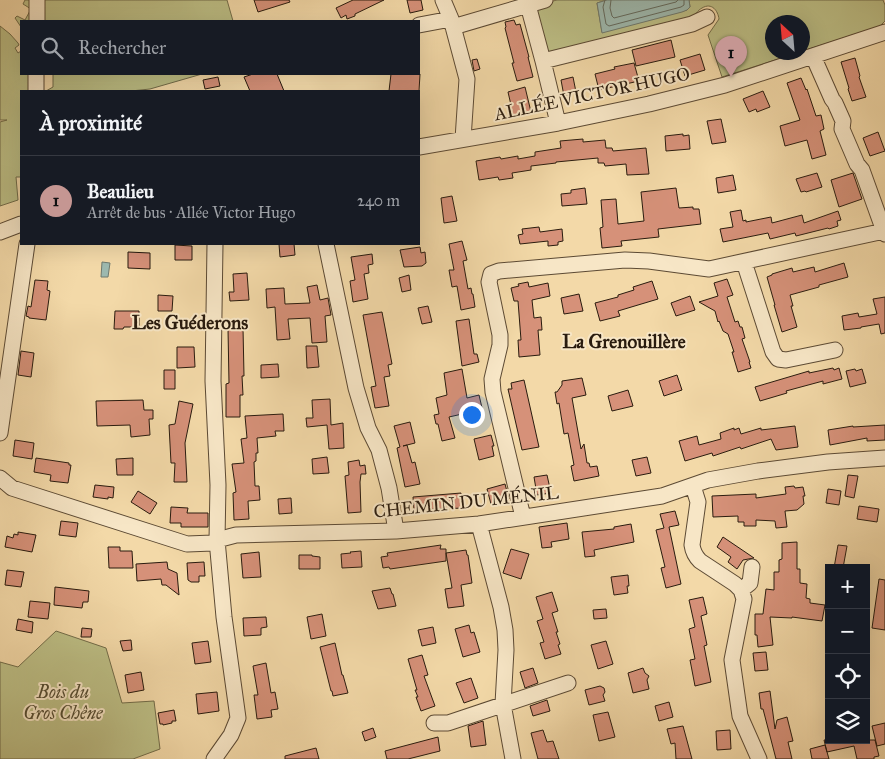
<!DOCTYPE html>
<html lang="fr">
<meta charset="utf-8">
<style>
body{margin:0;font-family:"IM FELL Great Primer",serif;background:#20242c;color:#f1f3f6}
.controls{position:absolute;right:15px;bottom:15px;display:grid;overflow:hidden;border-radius:0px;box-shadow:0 5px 20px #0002}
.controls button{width:45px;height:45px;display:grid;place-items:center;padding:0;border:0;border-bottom:1px solid #363941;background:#171b24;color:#f1f3f6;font:25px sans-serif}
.compass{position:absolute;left:765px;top:15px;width:45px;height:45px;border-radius:50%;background:#171b24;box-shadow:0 5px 20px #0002;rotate:334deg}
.you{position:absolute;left:471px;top:414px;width:18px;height:18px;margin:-12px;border:4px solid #fff;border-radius:50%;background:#1a73e8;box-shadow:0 0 0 8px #1a73e833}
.badge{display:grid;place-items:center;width:32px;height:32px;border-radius:50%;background:#c59692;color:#111;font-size:16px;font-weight:700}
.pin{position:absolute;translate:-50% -41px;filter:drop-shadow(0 1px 2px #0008)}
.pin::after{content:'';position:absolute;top:26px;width:18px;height:15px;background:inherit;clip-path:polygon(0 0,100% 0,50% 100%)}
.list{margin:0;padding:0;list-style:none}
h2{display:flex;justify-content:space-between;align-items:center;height:65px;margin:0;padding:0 20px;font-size:21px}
h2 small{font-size:16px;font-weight:400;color:#9ea1a6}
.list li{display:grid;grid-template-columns:32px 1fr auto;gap:15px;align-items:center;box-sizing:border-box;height:90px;padding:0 20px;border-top:1px solid #363941}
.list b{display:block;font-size:19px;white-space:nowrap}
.list p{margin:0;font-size:16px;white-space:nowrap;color:#9ea1a6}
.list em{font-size:16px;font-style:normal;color:#9ea1a6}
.icon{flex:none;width:28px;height:28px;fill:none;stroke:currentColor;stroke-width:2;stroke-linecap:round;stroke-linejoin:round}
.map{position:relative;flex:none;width:885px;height:759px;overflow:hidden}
.search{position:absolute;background:#171b24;box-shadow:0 5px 20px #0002;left:20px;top:20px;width:400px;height:55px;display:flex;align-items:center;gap:12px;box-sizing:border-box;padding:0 18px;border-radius:0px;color:#9ea1a6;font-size:19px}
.panel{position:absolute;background:#171b24;box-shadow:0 5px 20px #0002;left:20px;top:90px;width:400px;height:155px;border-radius:0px}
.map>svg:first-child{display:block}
.green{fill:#bdbf86;stroke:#736d4a}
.water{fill:#9db9af;stroke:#6f7a6f}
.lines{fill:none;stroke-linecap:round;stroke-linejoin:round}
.shore{stroke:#636a5e;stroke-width:1}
.building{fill:#d69179;stroke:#291b0e}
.minor-casing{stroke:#5c4a34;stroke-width:17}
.minor{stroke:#f7e6c6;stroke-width:15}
.labels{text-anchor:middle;stroke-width:4;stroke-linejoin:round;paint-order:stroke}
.street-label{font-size:18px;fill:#291b0e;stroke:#f7e6c6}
.park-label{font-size:18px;font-style:italic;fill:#554c32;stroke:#f7e6c6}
.neighbourhood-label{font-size:19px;font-weight:bold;fill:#291b0e;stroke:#f7e6c6}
</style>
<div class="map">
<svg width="885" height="759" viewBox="0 0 885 759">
<rect width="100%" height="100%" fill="#f3d9a8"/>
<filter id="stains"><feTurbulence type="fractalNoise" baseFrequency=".004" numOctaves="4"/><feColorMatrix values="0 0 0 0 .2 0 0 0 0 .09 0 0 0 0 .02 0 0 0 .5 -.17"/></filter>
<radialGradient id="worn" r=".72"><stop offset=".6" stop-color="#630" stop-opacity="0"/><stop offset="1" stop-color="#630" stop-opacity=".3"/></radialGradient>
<path class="green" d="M 25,0 L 32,0 L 32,21 L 21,21 L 21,27 L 15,18 L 17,16 L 25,20 L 31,9 L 23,4 Z
M 44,0 L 227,0 L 233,21 L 43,21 Z
M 557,0 L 607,0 L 597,3 L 602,32 L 687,10 L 690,7 L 689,0 L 883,0 L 885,5 L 885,21 L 880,26 L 803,51 L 802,22 L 772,22 L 772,52 L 797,53 L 722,77 L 708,35 L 719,19 C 718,11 712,2 702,8 C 698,10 694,16 691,20 L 550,53 L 545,50 L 536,11 L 541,4 Z
M 0,26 L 10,34 L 18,43 L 19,45 L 15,48 L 18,53 L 21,51 L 21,74 L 29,74 L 29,91 L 21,91 L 21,177 L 16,177 L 18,200 L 0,206 L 0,122 L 7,120 L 0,120 Z
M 53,74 L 202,74 L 150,89 L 131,91 L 46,91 L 53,87 Z
M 56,631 L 106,648 L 122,703 L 154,701 L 160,749 L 133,759 L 0,759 L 0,662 L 18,667 Z"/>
<path class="water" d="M 607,0 L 689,0 L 690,7 L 687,10 L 682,12 L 602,33 L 597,3 Z
M 102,262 L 110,263 L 108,277 L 101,277 Z"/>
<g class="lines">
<path class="shore" d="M 605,0 L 603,7 L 606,24 L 609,26 L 681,7 L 684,5 L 684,0
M 611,0 L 610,8 L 612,16 L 614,18 L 676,2 L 678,0"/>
</g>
<path class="building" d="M 254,0 L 289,0 L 290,2 L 258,12 Z
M 353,0 L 384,0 L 355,14 L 355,16 L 347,19 L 346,15 L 341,18 L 336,8 Z
M 407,0 L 421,0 L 423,10 L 410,13 Z
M 514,20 L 516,25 L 520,24 L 529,57 L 528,57 L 533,77 L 517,81 L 512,63 L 514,63 L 505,28 L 506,27 L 505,22 Z
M 671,40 L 675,57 L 636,66 L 632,50 Z
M 700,54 L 705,70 L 685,76 L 680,60 Z
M 855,58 L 860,76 L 859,77 L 866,97 L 852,101 L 848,89 L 849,88 L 841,62 Z
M 477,59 L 480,69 L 474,71 L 472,60 Z
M 634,63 L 639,81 L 599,90 L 595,74 L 615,69 L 614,67 Z
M 253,74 L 277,74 L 284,91 L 250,91 L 244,77 Z
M 391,74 L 420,74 L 419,91 L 389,91 Z
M 218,77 L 220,86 L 205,89 L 203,80 Z
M 573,77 L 576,92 L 564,96 L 561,80 Z
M 801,78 L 806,90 L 807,89 L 816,116 L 821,115 L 824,129 L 820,131 L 826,155 L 812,159 L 807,140 L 785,146 L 780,126 L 800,120 L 787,83 Z
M 525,87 L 531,112 L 510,116 L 507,106 L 511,105 L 508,92 Z
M 763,91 L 770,107 L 757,112 L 756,109 L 749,112 L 743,99 Z
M 721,119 L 726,142 L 712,144 L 707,121 Z
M 878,132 L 885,151 L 870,156 L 863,138 Z
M 683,134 L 683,136 L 689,135 L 690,149 L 666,151 L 665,136 Z
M 583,139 L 583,142 L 605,140 L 606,148 L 612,148 L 613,151 L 646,148 L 649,174 L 627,175 L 626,164 L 605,166 L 604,163 L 598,163 L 598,158 L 556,162 L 556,163 L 531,166 L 531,170 L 512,173 L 513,178 L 499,180 L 498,177 L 479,180 L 476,161 L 500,157 L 501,159 L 518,156 L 518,159 L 535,156 L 535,152 L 561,148 L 560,141 Z
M 817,173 L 822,187 L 806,192 L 805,191 L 801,192 L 796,179 Z
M 853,173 L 862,199 L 839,207 L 831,180 Z
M 733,175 L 736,190 L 718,193 L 716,178 Z
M 585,188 L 587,204 L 562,206 L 561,194 L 571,193 L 571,190 Z
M 676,188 L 679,208 L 693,207 L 693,209 L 699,209 L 701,224 L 658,229 L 659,237 L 621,241 L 622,246 L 602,248 L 600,228 L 603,227 L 601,200 L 616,199 L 618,224 L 644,221 L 641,192 Z
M 452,196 L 457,221 L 444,223 L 441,198 Z
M 741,210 L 743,221 L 746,220 L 746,222 L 771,217 L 772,223 L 802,215 L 804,223 L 838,211 L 841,220 L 837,221 L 838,226 L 829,229 L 828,228 L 796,236 L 795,233 L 770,239 L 768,233 L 723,242 L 720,229 L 733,227 L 730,212 Z
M 539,227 L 540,232 L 562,229 L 563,241 L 558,242 L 558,245 L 548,246 L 548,241 L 520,244 L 518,235 L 523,234 L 522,229 Z
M 462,241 L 467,260 L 463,261 L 468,289 L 471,288 L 472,294 L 473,294 L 475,307 L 461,310 L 457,286 L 452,287 L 449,270 L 454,270 L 449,244 Z
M 279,244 L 294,244 L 295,255 L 280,257 Z
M 175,245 L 192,246 L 192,260 L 175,260 Z
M 420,247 L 421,253 L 425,252 L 426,263 L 422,266 L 404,267 L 400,250 Z
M 128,252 L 150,253 L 150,269 L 128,268 Z
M 372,254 L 373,264 L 368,265 L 369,273 L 364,274 L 368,299 L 353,302 L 350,281 L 355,280 L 351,257 Z
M 844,263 L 848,277 L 819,285 L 819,287 L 790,295 L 793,306 L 791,306 L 797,327 L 782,332 L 774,305 L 775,305 L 767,277 L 772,275 L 772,274 L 792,268 L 793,272 L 814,267 L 815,272 Z
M 247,273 L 249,300 L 230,301 L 229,292 L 234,292 L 233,274 Z
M 409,275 L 411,290 L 402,292 L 399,278 Z
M 727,279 L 733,295 L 727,297 L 735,322 L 738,321 L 740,327 L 742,327 L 745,338 L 742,339 L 750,362 L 749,362 L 751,368 L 738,372 L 732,352 L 734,352 L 728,334 L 723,331 L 719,321 L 718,322 L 715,311 L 699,302 L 718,296 L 714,283 Z
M 35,280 L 48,281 L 47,290 L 50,291 L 46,320 L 29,318 L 29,317 L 26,316 L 28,306 L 31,307 Z
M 652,281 L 658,299 L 618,311 L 620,316 L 600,321 L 595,303 L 618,297 L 618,295 L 634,290 L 633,287 Z
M 528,282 L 529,287 L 548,283 L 550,296 L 532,300 L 534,318 L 541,317 L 542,330 L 538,330 L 540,355 L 519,357 L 518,340 L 521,340 L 518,301 L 514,301 L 511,288 L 519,286 L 518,284 Z
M 317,285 L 320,300 L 328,298 L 331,315 L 325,316 L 327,342 L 312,343 L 310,318 L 288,319 L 290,339 L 277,340 L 275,307 L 267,308 L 266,289 L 284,288 L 285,304 L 310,303 L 307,287 Z
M 579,294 L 583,311 L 564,314 L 561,298 Z
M 158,295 L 173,296 L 172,311 L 158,311 Z
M 690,296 L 695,310 L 676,316 L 671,303 Z
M 885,297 L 885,333 L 881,334 L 879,324 L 861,327 L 861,328 L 844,330 L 842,316 L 858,313 L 859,317 L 877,314 L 873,299 Z
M 428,306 L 432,322 L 422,324 L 418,308 Z
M 115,311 L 139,311 L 139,327 L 124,327 L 123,329 L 114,329 Z
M 382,312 L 392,364 L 388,365 L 390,376 L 384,377 L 389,406 L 375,408 L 371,387 L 376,386 L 363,315 Z
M 469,319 L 474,354 L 477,354 L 479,362 L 462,366 L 456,321 Z
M 243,328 L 244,376 L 242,376 L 243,395 L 240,395 L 240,417 L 226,417 L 226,384 L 229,383 L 228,329 Z
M 306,346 L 317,346 L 319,367 L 307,368 Z
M 177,347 L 194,347 L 195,367 L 177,368 Z
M 21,351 L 34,353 L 31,377 L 18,375 Z
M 278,364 L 279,377 L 261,378 L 261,365 Z
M 833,368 L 834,370 L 839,368 L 842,379 L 823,384 L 823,381 L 786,391 L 787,393 L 760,401 L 755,387 L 809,371 L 809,373 Z
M 462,369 L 467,398 L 479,395 L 483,412 L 471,415 L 471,412 L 449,417 L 455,438 L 442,441 L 438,424 L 436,424 L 434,415 L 439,414 L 436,398 L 447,395 L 444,373 Z
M 855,369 L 856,371 L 862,369 L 866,383 L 850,387 L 846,371 Z
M 164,370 L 175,370 L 175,389 L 164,389 Z
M 677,375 L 682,390 L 664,396 L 659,381 Z
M 582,378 L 586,395 L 572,398 L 581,449 L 584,444 L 587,463 L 589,463 L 590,467 L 597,466 L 599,476 L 574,481 L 571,466 L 574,465 L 568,433 L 564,434 L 559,403 L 557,404 L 555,392 L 557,392 L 562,385 L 562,381 Z
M 524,380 L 539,447 L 522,450 L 508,389 L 512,389 L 511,383 Z
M 628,390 L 633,406 L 612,411 L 608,396 Z
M 330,399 L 331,425 L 343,423 L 344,448 L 329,449 L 327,425 L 307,427 L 306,418 L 313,418 L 312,400 Z
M 143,400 L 144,410 L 153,410 L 153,419 L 149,419 L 150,435 L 131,437 L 130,425 L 97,426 L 96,401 Z
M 179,401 L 193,404 L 185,443 L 187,482 L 174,482 L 175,463 L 171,463 L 169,425 L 175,424 Z
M 283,414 L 284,431 L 275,431 L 276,436 L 257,438 L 258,453 L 256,453 L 256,461 L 254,462 L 255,486 L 259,486 L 260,500 L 248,501 L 249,519 L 234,520 L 233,493 L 236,492 L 232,464 L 244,463 L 241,439 L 247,438 L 245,416 Z
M 410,422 L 415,443 L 403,446 L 407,445 L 412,463 L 415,462 L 420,484 L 405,487 L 397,448 L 400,447 L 394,426 Z
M 885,425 L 885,440 L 867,441 L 867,438 L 830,445 L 828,430 L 853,426 L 853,427 Z
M 795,426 L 798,447 L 776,450 L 771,439 L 741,449 L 740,447 L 713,456 L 712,453 L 685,461 L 679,441 L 697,436 L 699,445 L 721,439 L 720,433 L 734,428 L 734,430 L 739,428 L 741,434 L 761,428 L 761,430 Z
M 491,435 L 494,446 L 492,446 L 494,456 L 479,460 L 474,439 Z
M 15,440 L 34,443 L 32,459 L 13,456 Z
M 327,457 L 329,473 L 313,474 L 312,459 Z
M 647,457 L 651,473 L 636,476 L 632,460 Z
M 36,458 L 69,463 L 69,465 L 71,465 L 68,483 L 50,481 L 51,475 L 34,472 Z
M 133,458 L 133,475 L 117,475 L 116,459 Z
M 359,460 L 360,466 L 365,465 L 366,474 L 361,474 L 360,482 L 361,512 L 348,513 L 345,476 L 349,475 L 348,462 Z
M 547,475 L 551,493 L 537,495 L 534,477 Z
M 848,475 L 858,476 L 854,498 L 845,496 Z
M 505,484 L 509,499 L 491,504 L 487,489 Z
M 95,485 L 114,487 L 113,498 L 108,497 L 108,499 L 93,497 Z
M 794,486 L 795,488 L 803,487 L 805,496 L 803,496 L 804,504 L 797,510 L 785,511 L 787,527 L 776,528 L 775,521 L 756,520 L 756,526 L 744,526 L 744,522 L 738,522 L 738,516 L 713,517 L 712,496 L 756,494 L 756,498 L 786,494 L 785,487 Z
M 828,489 L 841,491 L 839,505 L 826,503 Z
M 138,491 L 157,503 L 150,514 L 131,502 Z
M 461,493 L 463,508 L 414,510 L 413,497 Z
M 291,498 L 292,513 L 279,514 L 278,499 Z
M 859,506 L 879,509 L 877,522 L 857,519 Z
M 171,507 L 188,508 L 187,513 L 208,513 L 208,527 L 181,527 L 181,523 L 170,523 Z
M 675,511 L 679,525 L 669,527 L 681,584 L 666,588 L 661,568 L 665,567 L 656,530 L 664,528 L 660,514 Z
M 61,521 L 78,523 L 76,537 L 59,535 Z
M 567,523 L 569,539 L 551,542 L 552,547 L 542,548 L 539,527 Z
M 631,524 L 634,542 L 594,550 L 595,556 L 585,557 L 582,532 L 614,529 L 614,527 Z
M 18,532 L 36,535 L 32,552 L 5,547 L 7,536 L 13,538 L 14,534 L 18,535 Z
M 723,537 L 754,558 L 743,560 L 737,569 L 728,562 L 731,557 L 717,547 Z
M 797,542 L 797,569 L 800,569 L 800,583 L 807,584 L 806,598 L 810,599 L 810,603 L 825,605 L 822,621 L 792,617 L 792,618 L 770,617 L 773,645 L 758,647 L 757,635 L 755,635 L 755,614 L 763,614 L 766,589 L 774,590 L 774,572 L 779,572 L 779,560 L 782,559 L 782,543 Z
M 441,545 L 440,549 L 446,549 L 446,561 L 390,569 L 389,567 L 383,568 L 381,557 L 388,556 L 387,553 Z
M 838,545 L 847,546 L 843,568 L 834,568 Z
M 108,547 L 120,547 L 120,551 L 132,551 L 133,568 L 109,568 Z
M 511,549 L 529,554 L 521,579 L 503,573 Z
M 466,550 L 467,555 L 468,555 L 472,583 L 461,585 L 464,606 L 448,608 L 445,589 L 452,588 L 446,553 Z
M 361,551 L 362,567 L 342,568 L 341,554 L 351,553 L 350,552 Z
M 259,552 L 261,577 L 243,578 L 241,554 Z
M 299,555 L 312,555 L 312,556 L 320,557 L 320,569 L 299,569 Z
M 167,562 L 168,569 L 177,573 L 179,595 L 166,585 L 162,585 L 161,579 L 137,581 L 136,564 Z
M 204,562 L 205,576 L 199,576 L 199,582 L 191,582 L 188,580 L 187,563 Z
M 7,570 L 24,572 L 21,587 L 5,585 Z
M 628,575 L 629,586 L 627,586 L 628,593 L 614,595 L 611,577 Z
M 879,579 L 885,580 L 885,630 L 872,628 Z
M 55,587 L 89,591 L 88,602 L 83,602 L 82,608 L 54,605 Z
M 390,588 L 392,594 L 393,594 L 396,606 L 378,609 L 372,591 Z
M 552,592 L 558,611 L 552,613 L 558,632 L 556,632 L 560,644 L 558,645 L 561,654 L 545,659 L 540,643 L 544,642 L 537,621 L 543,619 L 536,597 Z
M 703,597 L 707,614 L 701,616 L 707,645 L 704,646 L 711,682 L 695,686 L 690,660 L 695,659 L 689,629 L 695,627 L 689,600 Z
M 30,601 L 50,603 L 48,619 L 28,617 Z
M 606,609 L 607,618 L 594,619 L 593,610 Z
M 322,614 L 326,636 L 311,639 L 307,617 Z
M 266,617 L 267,627 L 261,628 L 261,635 L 244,636 L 243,618 Z
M 18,619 L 33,622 L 32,633 L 16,630 Z
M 469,625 L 471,633 L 474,632 L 480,652 L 463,657 L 455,629 Z
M 433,627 L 436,643 L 422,646 L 418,630 Z
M 82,628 L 92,629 L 91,637 L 81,637 Z
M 131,640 L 132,650 L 123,651 L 120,641 Z
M 208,641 L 211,662 L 195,664 L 192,643 Z
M 606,641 L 613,664 L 598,669 L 591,645 Z
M 335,643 L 342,675 L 343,675 L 348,693 L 333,696 L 332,691 L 331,691 L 320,647 Z
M 766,652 L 768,670 L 755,671 L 753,653 Z
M 422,655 L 428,675 L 424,676 L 435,706 L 421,711 L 416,697 L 418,697 L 415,690 L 417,690 L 408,659 Z
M 266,663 L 271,693 L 275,692 L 278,709 L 271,710 L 272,717 L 257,719 L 254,695 L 258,695 L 253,666 Z
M 533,668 L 538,683 L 525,688 L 520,672 Z
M 643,668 L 645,673 L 649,676 L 647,680 L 649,689 L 633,693 L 628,673 Z
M 141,672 L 144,690 L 128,693 L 125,675 Z
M 471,678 L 478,698 L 464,703 L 456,683 Z
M 600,686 L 604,688 L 605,692 L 603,695 L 605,701 L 589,705 L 585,690 Z
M 770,691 L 775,729 L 777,720 L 787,717 L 793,741 L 788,742 L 792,759 L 776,759 L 763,709 L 761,709 L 759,693 Z
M 217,692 L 219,711 L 198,714 L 196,694 Z
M 547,700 L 550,711 L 533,716 L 530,706 Z
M 669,702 L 673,717 L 659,721 L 655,706 Z
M 174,710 L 176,721 L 172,721 L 172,723 L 163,725 L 163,724 L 160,724 L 158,713 Z
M 608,712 L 615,737 L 599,741 L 593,715 Z
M 483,721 L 486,745 L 471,747 L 468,726 Z
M 885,723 L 885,744 L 877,746 L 872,726 Z
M 683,726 L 692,759 L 676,759 L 675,743 L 671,744 L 667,729 Z
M 373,728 L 376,737 L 365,741 L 362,732 Z
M 543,730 L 547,742 L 553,741 L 559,759 L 538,759 L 531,733 Z
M 730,730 L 731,749 L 717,750 L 716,731 Z
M 438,737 L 440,751 L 408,759 L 387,759 L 385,751 Z
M 824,740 L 875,740 L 879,756 L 874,757 L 874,759 L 857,759 L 854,746 L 827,752 Z
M 825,745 L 829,759 L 812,759 L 810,749 Z
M 316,748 L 319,759 L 285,759 L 285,756 Z"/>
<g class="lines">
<g class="minor-casing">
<path id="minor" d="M 443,0 L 451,19 L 467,79 L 463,139
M 528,5 L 543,61 L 558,123
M 37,21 L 37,0
M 419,25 L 451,19
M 453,27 L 545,0
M 813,56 L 832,99 L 835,103 L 843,121 L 842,129 L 857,164 L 862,170 L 885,234
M 543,61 L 692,24 L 707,17
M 36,91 L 36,74
M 419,147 L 558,123 L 649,104 L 725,85 L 885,32
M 0,232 L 21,224
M 326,244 L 356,388 L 368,428 L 379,450 L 389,488 L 396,531
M 744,262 L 773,352 L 778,359 L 786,360 L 835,350
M 0,433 L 27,244
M 0,478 L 12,488 L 187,544 L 213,543 L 217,540 L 236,535 L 396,531 L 479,524 L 662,496 L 708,480 L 758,471 L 828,462 L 885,458
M 693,486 L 698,502 L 692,545 C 693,552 695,556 700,561 L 735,584 L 741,590 L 744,599 L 732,660 L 740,716 L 759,759
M 523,517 L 493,392 L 492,379 L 500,345 L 500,335 L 489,282 L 491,274 L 499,271 L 625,260 L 649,261 L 709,269 L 884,231
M 479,524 L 501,607 L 505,630 L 506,650 L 503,704 L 513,759
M 741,590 L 750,583 L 752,567
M 434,723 L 448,723 L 568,683
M 214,759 L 231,735 L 238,718 L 224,617 L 217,540 L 218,485 L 213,381 L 215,244"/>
</g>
<use href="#minor" class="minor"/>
</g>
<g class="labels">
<g class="street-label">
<text transform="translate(592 94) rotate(-12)" y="6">ALLÉE VICTOR HUGO</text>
<text transform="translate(466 502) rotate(-6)" y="6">CHEMIN DU MÉNIL</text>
</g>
<g class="park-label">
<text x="63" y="698">Bois du<tspan x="63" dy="21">Gros Chêne</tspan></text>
</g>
<g class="neighbourhood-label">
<text x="190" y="329">Les Guéderons</text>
<text x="624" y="348">La Grenouillère</text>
</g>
</g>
<rect width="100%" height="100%" filter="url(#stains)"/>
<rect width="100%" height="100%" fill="url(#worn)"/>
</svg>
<div class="controls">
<button>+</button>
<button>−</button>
<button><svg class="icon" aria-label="locate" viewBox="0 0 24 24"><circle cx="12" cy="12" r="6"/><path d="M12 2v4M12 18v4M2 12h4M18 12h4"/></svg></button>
<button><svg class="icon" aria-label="layers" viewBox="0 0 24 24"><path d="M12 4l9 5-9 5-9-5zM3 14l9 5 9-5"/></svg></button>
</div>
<svg class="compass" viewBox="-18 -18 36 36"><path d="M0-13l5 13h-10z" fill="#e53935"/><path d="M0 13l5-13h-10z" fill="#9ea1a6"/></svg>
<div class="you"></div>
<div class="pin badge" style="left:731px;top:77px">1</div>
<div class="search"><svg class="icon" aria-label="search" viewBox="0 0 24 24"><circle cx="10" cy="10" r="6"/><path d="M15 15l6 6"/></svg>Rechercher</div>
<section class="panel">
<h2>À proximité<small></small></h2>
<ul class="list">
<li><span class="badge">1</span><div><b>Beaulieu</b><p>Arrêt de bus · Allée Victor Hugo</p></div><em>240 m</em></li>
</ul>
</section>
</div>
